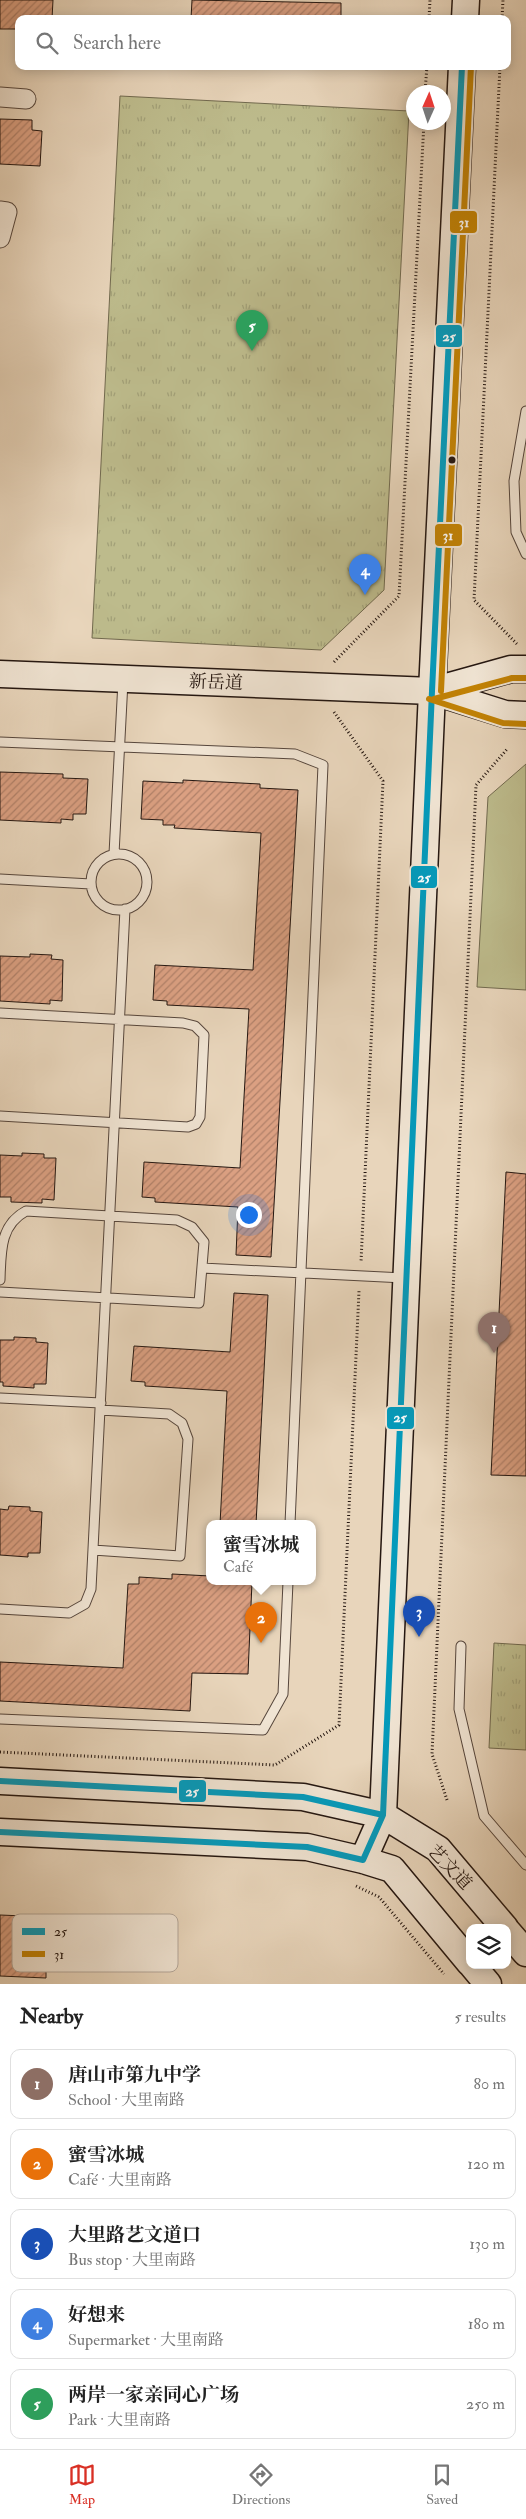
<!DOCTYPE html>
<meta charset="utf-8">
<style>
body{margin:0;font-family:"IM FELL Double Pica","Noto Serif SC",serif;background:#f2f2f2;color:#222}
.controls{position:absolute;right:15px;bottom:15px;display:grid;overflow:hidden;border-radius:10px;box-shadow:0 2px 12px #0003}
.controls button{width:45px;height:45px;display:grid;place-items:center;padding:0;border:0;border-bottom:1px solid #e0e0e0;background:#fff;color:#222;font:25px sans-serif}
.compass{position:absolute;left:406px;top:85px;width:45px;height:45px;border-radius:50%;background:#fff;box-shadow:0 2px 12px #0003;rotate:3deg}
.you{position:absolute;left:248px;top:1214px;width:18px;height:18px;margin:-12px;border:4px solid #fff;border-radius:50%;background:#1a73e8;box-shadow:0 0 0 8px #1a73e833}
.badge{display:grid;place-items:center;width:32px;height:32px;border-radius:50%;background:#d93025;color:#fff;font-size:16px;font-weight:700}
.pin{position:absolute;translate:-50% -41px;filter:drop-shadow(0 1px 2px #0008)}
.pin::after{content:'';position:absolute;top:26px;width:18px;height:15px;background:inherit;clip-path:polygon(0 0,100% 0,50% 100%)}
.popup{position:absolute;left:206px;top:1520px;width:110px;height:65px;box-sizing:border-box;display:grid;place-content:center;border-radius:10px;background:#fff;filter:drop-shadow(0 1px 4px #0005);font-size:16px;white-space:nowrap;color:#767676}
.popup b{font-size:19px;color:#222}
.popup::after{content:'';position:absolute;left:50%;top:100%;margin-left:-10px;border:10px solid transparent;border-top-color:#fff}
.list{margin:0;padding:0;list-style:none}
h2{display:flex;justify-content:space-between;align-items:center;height:65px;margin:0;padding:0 20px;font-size:21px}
h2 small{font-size:16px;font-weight:400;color:#767676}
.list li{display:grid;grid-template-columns:32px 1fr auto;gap:15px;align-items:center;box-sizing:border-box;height:70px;margin:0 10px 10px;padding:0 10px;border:1px solid #e0e0e0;border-radius:10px}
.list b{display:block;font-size:19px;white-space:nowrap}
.list p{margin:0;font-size:16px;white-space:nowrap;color:#767676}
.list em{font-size:16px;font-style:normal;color:#767676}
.icon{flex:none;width:28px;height:28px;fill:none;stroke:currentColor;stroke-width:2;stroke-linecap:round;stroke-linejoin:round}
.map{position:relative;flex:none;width:526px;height:1984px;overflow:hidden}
.search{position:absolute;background:#fff;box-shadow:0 2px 12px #0003;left:15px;right:15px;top:15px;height:55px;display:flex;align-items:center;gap:12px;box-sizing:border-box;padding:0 18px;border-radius:10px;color:#767676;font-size:19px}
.sheet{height:465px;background:#fff}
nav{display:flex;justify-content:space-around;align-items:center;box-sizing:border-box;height:70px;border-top:1px solid #e0e0e0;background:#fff;font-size:14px;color:#767676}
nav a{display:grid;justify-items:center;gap:2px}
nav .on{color:#d93025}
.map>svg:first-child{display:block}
.grass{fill:#bdbb8c;stroke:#71694e}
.park{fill:url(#park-tufts);stroke:#71694e}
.building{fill:url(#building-hatch);stroke:#251711}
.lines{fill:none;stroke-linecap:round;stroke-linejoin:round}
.lane-casing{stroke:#56463c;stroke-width:11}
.street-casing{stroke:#56463c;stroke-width:21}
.secondary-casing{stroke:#251711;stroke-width:29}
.path{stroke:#251711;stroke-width:3;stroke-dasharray:1 2.5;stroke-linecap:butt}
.lane{stroke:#f0e4d3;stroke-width:9}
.street{stroke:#f0e4d3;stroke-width:19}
.secondary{stroke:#f0e4d3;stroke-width:26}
.bus-1-casing{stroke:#f0e4d3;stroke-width:10}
.bus-2-casing{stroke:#f0e4d3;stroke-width:10}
.bus-1{stroke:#049abb;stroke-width:6}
.bus-2{stroke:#c28204;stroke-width:6}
.bus-dot{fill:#251711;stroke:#f0e4d3;stroke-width:2}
.labels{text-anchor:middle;stroke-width:5;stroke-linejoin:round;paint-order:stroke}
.street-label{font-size:18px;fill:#251711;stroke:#f0e4d3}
.key{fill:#f0e4d3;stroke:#b3a699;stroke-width:1}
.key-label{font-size:14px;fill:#251711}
.line-badge{stroke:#f0e4d3;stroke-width:2}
.badge-label{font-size:14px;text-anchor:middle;font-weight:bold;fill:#fff}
</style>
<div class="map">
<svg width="526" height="1984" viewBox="0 0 526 1984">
<defs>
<pattern id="park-tufts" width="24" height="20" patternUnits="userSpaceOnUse" patternTransform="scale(1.25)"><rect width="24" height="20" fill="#bdbb8c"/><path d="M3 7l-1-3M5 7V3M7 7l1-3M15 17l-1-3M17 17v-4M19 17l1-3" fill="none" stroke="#a2a078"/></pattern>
<pattern id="building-hatch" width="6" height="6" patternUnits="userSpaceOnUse" patternTransform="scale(1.25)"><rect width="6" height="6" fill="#dba082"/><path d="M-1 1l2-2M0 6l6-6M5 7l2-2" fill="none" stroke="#b18169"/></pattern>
</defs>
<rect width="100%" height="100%" fill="#e8d5bb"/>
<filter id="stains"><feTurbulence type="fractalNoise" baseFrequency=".004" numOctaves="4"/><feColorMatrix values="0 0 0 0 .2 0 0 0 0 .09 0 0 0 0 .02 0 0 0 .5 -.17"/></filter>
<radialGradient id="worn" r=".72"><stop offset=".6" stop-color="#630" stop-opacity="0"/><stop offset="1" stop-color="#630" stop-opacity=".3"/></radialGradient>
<path class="grass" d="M 526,764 L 526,990 L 477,987 L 488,797 Z"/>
<path class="park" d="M 120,96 L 409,111 L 384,590 L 321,650 L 92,638 Z
M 494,1643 L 526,1645 L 526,1750 L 489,1748 Z"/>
<path class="building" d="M 0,0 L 53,0 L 52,19 L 19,19 L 19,29 L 0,29 Z
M 192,0 L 341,3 L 341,19 L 191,19 Z
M 0,119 L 32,120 L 32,130 L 42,131 L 40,166 L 0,164 Z
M 0,772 L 63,774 L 63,778 L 88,779 L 86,814 L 73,814 L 73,820 L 61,819 L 61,823 L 0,820 Z
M 183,780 L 260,784 L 260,788 L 298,790 L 271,1257 L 236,1255 L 238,1207 L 155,1202 L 155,1198 L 142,1197 L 144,1162 L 240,1168 L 249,1009 L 167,1005 L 167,1001 L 153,1000 L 155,965 L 253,970 L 261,833 L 174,828 L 175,825 L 163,825 L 163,820 L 141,819 L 143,781 L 183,783 Z
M 30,954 L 52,955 L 51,959 L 63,960 L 62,1001 L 50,1000 L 50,1004 L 0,1001 L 0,956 L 30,957 Z
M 22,1153 L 44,1154 L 44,1158 L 56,1158 L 54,1200 L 42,1199 L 42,1203 L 11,1202 L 11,1197 L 0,1197 L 0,1155 L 22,1156 Z
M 506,1172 L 526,1174 L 526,1476 L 491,1475 Z
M 234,1293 L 268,1295 L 256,1524 L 220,1524 L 227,1391 L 145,1386 L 145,1382 L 131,1381 L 134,1346 L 230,1352 Z
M 14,1337 L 36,1338 L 36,1342 L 48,1343 L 46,1384 L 34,1384 L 34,1388 L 3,1386 L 3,1382 L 0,1382 L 0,1340 L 14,1340 Z
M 9,1506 L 30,1507 L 30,1511 L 42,1512 L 40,1553 L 28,1553 L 28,1557 L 0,1555 L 0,1509 L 8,1510 Z
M 172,1574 L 210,1576 L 210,1582 L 252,1582 L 248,1674 L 192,1673 L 190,1711 L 0,1701 L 0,1662 L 123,1668 L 128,1584 L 139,1584 L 139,1577 L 172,1579 Z
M 0,1915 L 48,1917 L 48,1932 L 83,1934 L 82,1967 L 46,1965 L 46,1978 L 0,1976 Z"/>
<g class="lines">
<g class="lane-casing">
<path id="lane" d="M 526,411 L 514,481 L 516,532 L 526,554
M 0,742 L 295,754 L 323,765 L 290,1524
M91 882a28 28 0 1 1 56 0a28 28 0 1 1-56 0Z
M 114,854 L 123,681
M 0,879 L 91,884
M 0,1013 L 183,1023 L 195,1026 L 204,1035 L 200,1117 L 196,1124 L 188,1127 L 0,1116
M 202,1268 L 404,1278
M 0,1280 C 1,1251 0,1225 26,1211 L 177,1220 L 192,1227 L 204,1242 L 199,1303 L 0,1292
M 0,1398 L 101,1403
M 93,1550 L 180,1556 L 188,1439 L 182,1423 L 169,1414 L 100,1410
M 0,1609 L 69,1613 L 85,1604 L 91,1589 L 125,909
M 461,1646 L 459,1709 L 484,1816 L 526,1865
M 0,1719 L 263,1730 L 283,1694 L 288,1582"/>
</g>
<g class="street-casing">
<path id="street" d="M 0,97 L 26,99
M 0,211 L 7,212 L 0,238"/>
</g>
<g class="secondary-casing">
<path id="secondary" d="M 465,19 L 466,0
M 0,674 L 432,691 L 505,714 L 526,715
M 432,691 L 511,669 L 526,669
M 0,1781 L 303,1797 L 383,1815 L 438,1849 L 505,1928
M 0,1832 L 307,1847 L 363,1860 L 392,1869 L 470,1963
M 363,1860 L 383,1815 L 432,691 L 462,66
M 507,1931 L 526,1953
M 472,1965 L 488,1984"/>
</g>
<path class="path" d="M 429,19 L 430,0
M 502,19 L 503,0
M 500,66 L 474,600 L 517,644
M 425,92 L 427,66
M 334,662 L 399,596 L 424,122
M 334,712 L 383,781 L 361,1262
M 0,1752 L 275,1765 L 339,1725 L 359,1291
M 447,1800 L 432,1754 L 476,785 L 508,748
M 356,1886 L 379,1897 L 444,1974"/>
<use href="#lane" class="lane"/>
<use href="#street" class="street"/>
<use href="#secondary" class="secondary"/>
<g class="bus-1-casing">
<path id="bus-1" d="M 0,1781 L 303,1797 L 383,1815
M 0,1832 L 307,1847 L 363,1860 L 383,1815 L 432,691 L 462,66"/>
</g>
<g class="bus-2-casing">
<path id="bus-2" d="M 441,691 L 471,66
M 429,699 L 503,723 L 526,724
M 434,699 L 512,678 L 526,678"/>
</g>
<use href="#bus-1" class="bus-1"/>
<use href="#bus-2" class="bus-2"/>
</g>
<circle class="bus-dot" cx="452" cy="460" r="4.5"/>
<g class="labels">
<g class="street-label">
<text transform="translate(216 682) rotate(2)" y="6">新岳道</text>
<text transform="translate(450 1867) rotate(46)" y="6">艺文道</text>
</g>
</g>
<rect x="12" y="1914" width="166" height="58" rx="8" class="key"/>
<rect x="22" y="1928" width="23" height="7" fill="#049abb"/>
<rect x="22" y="1951" width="23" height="6" fill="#c28204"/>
<g class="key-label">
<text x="54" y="1936">25</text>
<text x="54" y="1959">31</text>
</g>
<g class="line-badge">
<rect x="449" y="210" width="29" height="24" rx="5" fill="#c28204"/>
<rect x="435" y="324" width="28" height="24" rx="5" fill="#049abb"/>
<rect x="434" y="523" width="29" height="24" rx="5" fill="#c28204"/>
<rect x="410" y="865" width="28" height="24" rx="5" fill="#049abb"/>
<rect x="386" y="1406" width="29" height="24" rx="5" fill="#049abb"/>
<rect x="178" y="1779" width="29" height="24" rx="5" fill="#049abb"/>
</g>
<g class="badge-label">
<text x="464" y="227">31</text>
<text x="449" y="341">25</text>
<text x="448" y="540">31</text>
<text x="424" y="882">25</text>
<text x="400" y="1422">25</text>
<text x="192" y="1796">25</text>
</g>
<rect width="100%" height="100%" filter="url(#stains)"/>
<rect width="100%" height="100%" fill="url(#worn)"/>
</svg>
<div class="controls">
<button><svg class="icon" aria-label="layers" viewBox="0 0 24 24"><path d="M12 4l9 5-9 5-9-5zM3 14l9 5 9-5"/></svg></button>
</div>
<svg class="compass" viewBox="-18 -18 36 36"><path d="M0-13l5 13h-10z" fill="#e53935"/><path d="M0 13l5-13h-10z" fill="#767676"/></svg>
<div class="you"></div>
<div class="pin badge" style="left:494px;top:1353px;background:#8d6e63">1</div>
<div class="pin badge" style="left:261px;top:1643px;background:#e8710a">2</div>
<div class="popup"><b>蜜雪冰城</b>Café</div>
<div class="pin badge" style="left:419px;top:1637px;background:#1a4fb4">3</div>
<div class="pin badge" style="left:365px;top:595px;background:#3f7fe0">4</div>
<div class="pin badge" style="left:252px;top:351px;background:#2e9e5b">5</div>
<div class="search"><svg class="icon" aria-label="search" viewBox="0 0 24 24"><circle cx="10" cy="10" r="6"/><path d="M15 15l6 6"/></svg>Search here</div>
</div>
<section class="sheet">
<h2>Nearby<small>5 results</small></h2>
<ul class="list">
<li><span class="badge" style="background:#8d6e63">1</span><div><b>唐山市第九中学</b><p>School · 大里南路</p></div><em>80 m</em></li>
<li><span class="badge" style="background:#e8710a">2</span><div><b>蜜雪冰城</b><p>Café · 大里南路</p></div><em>120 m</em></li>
<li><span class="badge" style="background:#1a4fb4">3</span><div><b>大里路艺文道口</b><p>Bus stop · 大里南路</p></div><em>130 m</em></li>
<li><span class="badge" style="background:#3f7fe0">4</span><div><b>好想来</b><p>Supermarket · 大里南路</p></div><em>180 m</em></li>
<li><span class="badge" style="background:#2e9e5b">5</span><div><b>两岸一家亲同心广场</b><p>Park · 大里南路</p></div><em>250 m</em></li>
</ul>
</section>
<nav>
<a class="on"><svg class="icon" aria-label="map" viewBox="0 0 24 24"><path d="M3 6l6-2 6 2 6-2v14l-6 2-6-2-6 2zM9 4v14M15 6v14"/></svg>Map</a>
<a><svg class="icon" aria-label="directions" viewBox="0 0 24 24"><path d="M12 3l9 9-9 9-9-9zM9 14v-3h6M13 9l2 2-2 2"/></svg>Directions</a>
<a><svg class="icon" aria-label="saved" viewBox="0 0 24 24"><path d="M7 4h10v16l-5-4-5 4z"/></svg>Saved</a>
</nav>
